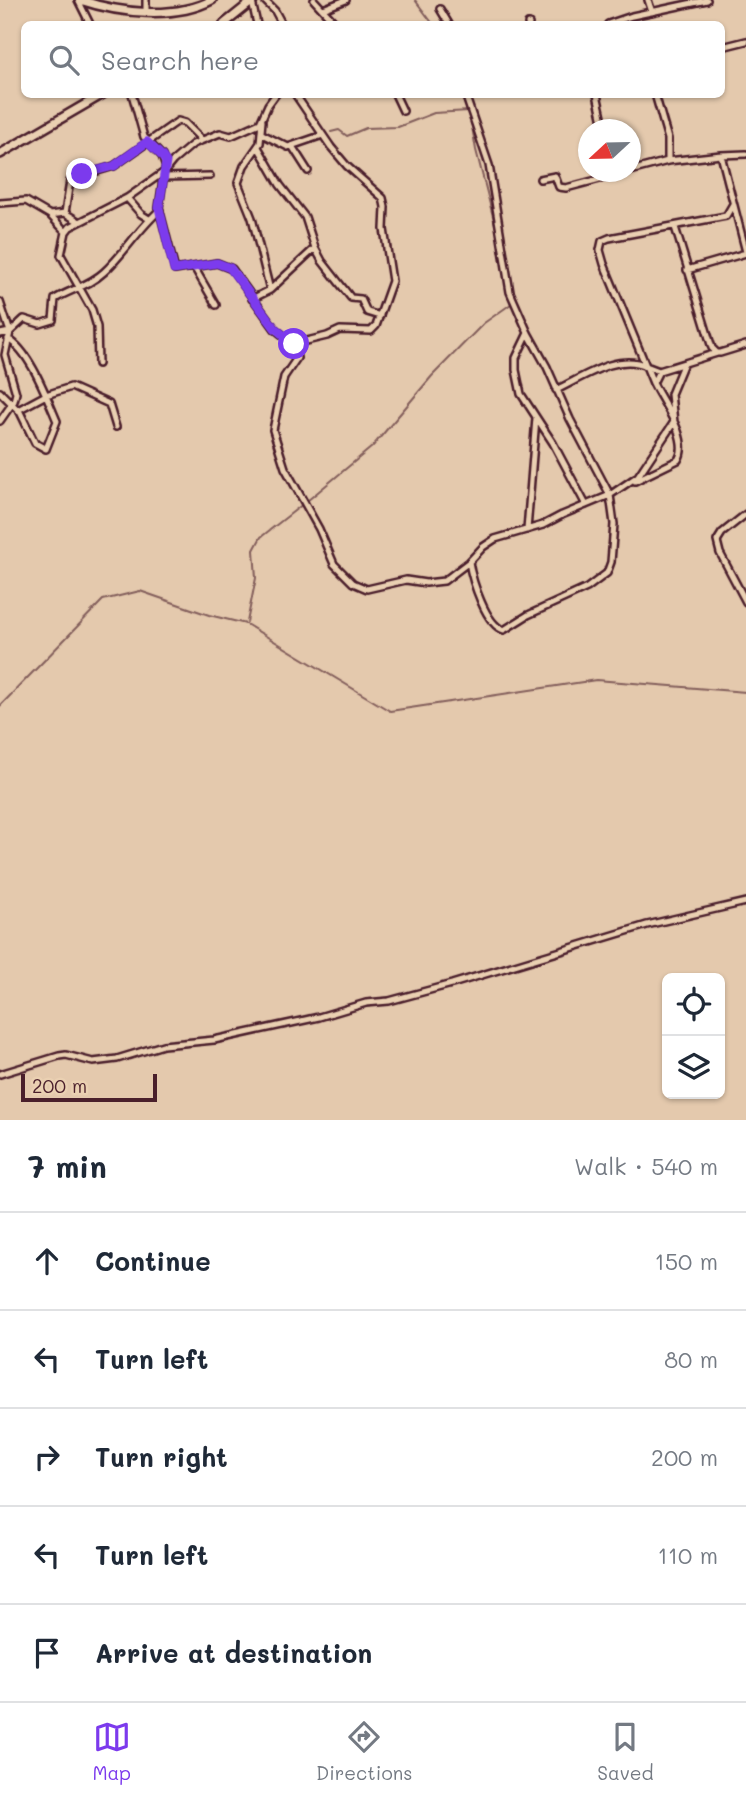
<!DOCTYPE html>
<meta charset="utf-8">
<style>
body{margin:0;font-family:Mali,sans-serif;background:#f2f2f3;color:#1f2937}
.controls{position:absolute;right:21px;bottom:21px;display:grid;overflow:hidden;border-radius:10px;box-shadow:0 2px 5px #0004}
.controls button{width:63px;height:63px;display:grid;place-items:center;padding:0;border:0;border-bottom:2px solid #e0e1e3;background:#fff;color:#1f2937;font:35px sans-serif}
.compass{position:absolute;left:578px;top:119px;width:63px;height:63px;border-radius:50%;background:#fff;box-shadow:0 2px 5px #0004;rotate:248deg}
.scale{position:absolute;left:21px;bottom:18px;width:136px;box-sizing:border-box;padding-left:7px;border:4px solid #4a1f2b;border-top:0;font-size:19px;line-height:24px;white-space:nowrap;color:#4a1f2b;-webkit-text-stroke:5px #ead0b2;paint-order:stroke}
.stop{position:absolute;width:21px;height:21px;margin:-16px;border:5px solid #7c3aed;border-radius:50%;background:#fff}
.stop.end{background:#7c3aed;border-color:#fff;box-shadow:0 2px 7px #0008}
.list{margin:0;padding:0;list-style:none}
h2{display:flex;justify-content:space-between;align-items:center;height:91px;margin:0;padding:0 28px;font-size:30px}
h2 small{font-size:23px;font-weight:400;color:#747a83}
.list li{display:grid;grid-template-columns:46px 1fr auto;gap:21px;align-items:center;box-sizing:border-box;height:98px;padding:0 28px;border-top:2px solid #e0e1e3}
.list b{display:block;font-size:26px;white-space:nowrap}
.list em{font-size:23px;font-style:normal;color:#747a83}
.icon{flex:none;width:38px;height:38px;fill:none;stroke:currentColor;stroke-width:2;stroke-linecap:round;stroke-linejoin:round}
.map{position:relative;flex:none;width:746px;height:1120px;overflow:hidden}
.search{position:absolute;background:#fff;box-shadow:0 2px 5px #0004;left:21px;right:21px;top:21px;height:77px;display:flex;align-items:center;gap:18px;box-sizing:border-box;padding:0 24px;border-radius:10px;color:#747a83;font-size:26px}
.sheet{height:581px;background:#fff}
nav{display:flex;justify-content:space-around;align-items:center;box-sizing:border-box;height:98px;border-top:2px solid #e0e1e3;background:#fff;font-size:19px;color:#747a83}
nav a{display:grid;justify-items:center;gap:4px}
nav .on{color:#7c3aed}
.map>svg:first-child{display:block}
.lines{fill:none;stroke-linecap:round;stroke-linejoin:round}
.stream{stroke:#835e5b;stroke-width:2}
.minor-casing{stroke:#4a1f2b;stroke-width:10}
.major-casing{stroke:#4a1f2b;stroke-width:12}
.minor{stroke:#ead0b2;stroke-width:5}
.major{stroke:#ead0b2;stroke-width:7}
.route{stroke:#7c3aed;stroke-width:9}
</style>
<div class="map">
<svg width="746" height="1120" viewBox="0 0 746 1120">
<rect width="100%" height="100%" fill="#e4c9ad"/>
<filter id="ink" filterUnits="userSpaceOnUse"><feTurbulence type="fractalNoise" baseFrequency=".0143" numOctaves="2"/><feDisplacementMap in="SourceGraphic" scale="14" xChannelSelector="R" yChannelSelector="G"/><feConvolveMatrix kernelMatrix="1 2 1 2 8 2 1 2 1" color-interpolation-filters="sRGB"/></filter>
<g filter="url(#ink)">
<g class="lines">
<path class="stream" d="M 415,0 L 433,24
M 470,115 L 476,150 L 498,236
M 331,132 L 339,130 L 347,136 L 366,128 L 398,127 L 434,113 L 469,111
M 307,501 L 372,447 L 432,376 L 484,323 L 511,304 L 509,297
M 247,622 L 256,578 L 254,550 L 261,537 L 303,504
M 0,706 L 103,600 L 140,591 L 209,615 L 246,624 L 390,711 L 596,680 L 746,692"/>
<g class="minor-casing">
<path id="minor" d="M 78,0 L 90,24
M 146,0 L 146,11
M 264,0 L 275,11 L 282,24
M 314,0 L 336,24
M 648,0 L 652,12
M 252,2 L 257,24
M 323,9 L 346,0
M 440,9 L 449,24
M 528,24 L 529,24
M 608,24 L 632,16 L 707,0
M 722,47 L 746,41
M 132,94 L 144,137 L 162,156 L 166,168
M 395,94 L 403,111
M 465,94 L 489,165 L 510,292 L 528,333 L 547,367 L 570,419 L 610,495 L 614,524 L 611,562 L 607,573 L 587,588 L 528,615 L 504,630 C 486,626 472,580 469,562
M 597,94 L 605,130
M 655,94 L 668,139 L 668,161
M 262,121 L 260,143 L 244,166 L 238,183 L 252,218 L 270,290
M 262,134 L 288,147 L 323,135
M 292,146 L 308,171
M 258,147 L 280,185 L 305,217 L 315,248 L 322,261 L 351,298 L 361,299 L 367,312 L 380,316
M 721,155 L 746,252
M 164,172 L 159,208 L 175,270 L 217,263 L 232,269 L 275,329 L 294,344 L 297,358 L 284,377 L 273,430 L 285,468 L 319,529 L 334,564 L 353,583 L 367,589 L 406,580 L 426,583 L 444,581 L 469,562 L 483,547 L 495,539 L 543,525 L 562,515 L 610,495 L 638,476 L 674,422 L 671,394 L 683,365
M 163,177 L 210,176
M 540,179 L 555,176 L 559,187 L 566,188 L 668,161 L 721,155 L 746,154
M 127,198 L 141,214 L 149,219
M 0,203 L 26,201 L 50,215 L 65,213 L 78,221
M 65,213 L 70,181 L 74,178 L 114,166 L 178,121 L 185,123 L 202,140
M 50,215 L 66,232
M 675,227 L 712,348 L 717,353 L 720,353 L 746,345
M 194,267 L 216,305
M 687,270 L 746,253
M 252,299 L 270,290 L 315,248
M 0,302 L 10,332 L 5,355 L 16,393 L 14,401 L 0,421
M 528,333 L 516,358 L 516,370 L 521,394 L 553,443 L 586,505
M 0,334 L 10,332 L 24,319 L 40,324 L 53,320 L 55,299 C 71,289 89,286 104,272 C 124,254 139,228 160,210
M 294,344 L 327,336 L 340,330 L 371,331 L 376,326 L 392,281 L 384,229 L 385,207 L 383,198 L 347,166 L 331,147 L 295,94
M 717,353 L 659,371 L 646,366 L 604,264 L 600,250 L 602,241 L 609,238 L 726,216 L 733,204
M 98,364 L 97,327 L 92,310 L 61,255 L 66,232 L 70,227 L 127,198 L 164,172 L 173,161 L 193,144 L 220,133 L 231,136 L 260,123 L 268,105 L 276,94
M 556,390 C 582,378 618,352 646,366 L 653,383
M 0,392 L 20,412 L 35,443 L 46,449 L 57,421 C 47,398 30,351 8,339
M 18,410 L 46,395 L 71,387 L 109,404 L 116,427
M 635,481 L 678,460 C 691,439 662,402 653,383 L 659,371
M 746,514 L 722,533 L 717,541 L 720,553 L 746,602
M 527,530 L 536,418
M 0,1074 L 59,1056 L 66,1055 L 93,1062 L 117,1059 L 163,1045 L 214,1040 L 319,1017 L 366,1003 L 389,1001 L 452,984 L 647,925 L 746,902"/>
</g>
<g class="major-casing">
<path id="major" d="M 80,0 C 119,13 174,20 212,0
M 224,24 L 254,0
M 0,154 L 103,94"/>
</g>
<use href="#minor" class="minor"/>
<use href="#major" class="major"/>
</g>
</g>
<g class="lines" filter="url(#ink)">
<path class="route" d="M 82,174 L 114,166 L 147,142 L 162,156 L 166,162 L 159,208 L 174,270 L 217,263 L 230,268 L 275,328 L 294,344"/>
</g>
</svg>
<div class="controls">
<button><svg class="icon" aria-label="locate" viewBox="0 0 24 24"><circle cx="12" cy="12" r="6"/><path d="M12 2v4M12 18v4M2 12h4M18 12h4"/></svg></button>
<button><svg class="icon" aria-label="layers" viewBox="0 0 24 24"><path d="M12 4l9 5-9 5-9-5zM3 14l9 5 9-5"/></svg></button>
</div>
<svg class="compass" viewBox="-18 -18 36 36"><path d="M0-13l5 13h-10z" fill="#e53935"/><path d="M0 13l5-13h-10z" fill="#747a83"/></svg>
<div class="scale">200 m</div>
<div class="stop" style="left:294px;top:344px"></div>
<div class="stop end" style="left:82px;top:174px"></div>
<div class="search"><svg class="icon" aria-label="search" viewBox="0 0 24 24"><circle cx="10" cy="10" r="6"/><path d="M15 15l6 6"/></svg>Search here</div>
</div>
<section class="sheet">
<h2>7 min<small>Walk · 540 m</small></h2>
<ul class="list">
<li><svg class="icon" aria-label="ahead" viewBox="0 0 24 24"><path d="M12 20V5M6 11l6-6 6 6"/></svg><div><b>Continue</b></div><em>150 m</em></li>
<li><svg class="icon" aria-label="left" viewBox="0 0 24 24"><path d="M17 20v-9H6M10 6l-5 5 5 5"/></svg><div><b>Turn left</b></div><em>80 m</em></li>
<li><svg class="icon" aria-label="right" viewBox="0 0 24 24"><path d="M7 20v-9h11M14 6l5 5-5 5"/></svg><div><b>Turn right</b></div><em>200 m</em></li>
<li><svg class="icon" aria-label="left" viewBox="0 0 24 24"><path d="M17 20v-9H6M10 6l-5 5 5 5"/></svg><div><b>Turn left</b></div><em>110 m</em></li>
<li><svg class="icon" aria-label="arrive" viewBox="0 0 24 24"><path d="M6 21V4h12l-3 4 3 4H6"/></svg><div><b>Arrive at destination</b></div></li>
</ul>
</section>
<nav>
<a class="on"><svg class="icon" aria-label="map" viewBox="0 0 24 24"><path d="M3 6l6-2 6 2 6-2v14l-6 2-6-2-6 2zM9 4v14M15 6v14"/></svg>Map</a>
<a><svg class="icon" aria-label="directions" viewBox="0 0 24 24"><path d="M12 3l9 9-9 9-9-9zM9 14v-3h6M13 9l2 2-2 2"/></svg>Directions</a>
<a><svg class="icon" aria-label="saved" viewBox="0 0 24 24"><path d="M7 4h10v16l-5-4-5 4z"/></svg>Saved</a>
</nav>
